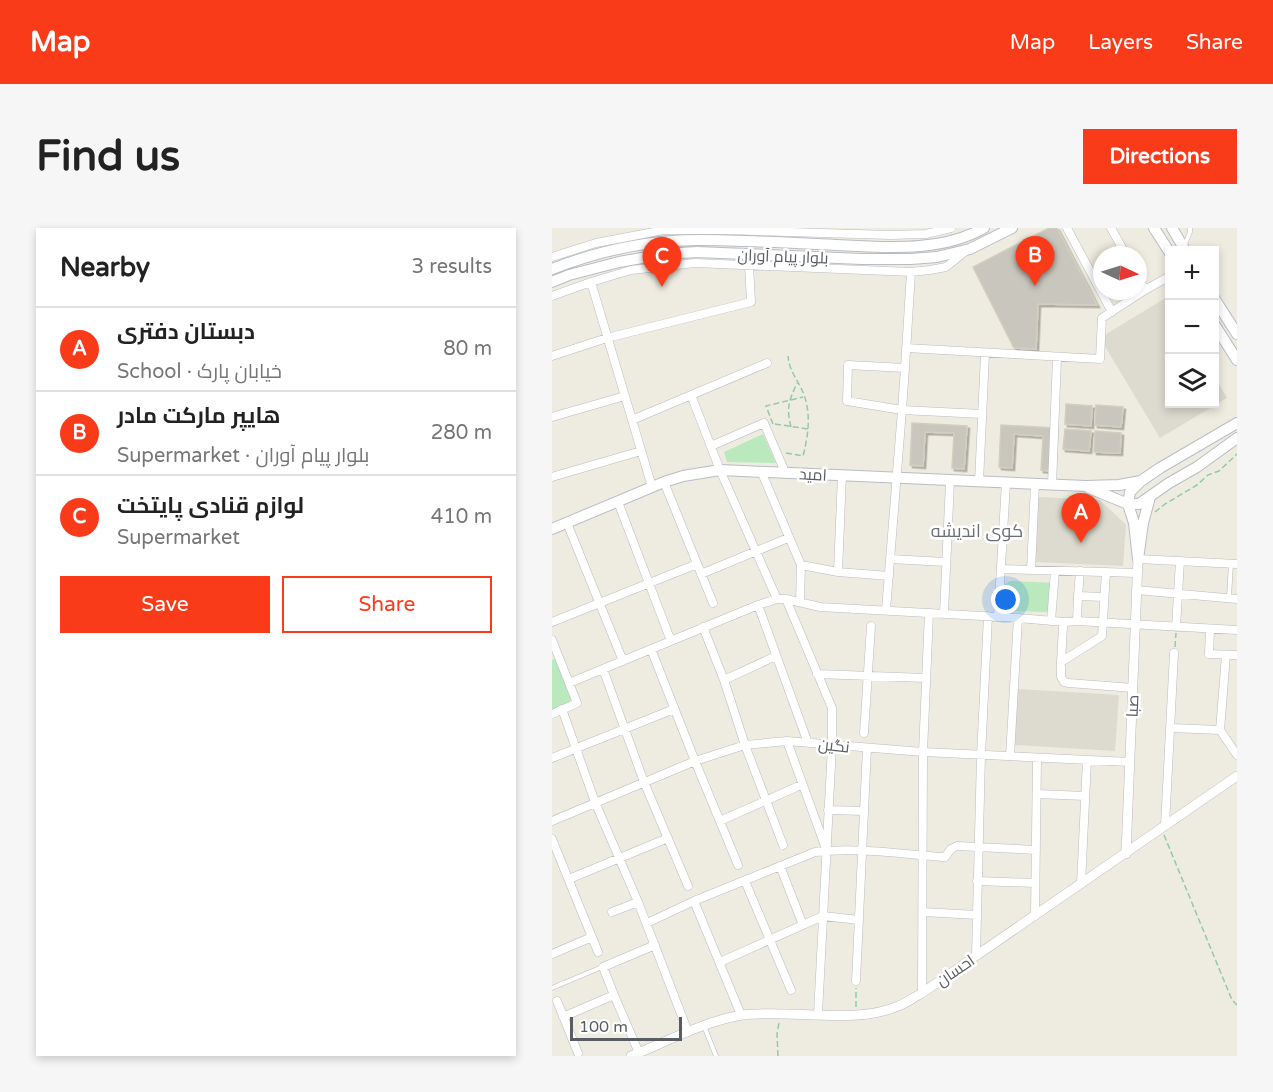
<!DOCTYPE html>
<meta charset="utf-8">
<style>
body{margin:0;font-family:"Varela Round",Cairo,sans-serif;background:#f6f6f6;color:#222}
.controls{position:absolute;right:18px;top:18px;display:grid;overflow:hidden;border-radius:0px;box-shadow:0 3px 9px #0003}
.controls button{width:54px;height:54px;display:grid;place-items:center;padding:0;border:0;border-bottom:2px solid #e0e0e0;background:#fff;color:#222;font:30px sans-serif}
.compass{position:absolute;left:541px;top:18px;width:54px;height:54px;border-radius:50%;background:#fff;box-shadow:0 3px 9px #0003;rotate:94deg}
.scale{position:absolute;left:18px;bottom:15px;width:112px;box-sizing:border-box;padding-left:6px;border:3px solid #595d63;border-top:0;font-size:16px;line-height:21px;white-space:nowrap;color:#595d63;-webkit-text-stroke:4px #fff;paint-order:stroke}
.you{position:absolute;left:454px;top:372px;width:21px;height:21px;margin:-15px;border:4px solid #fff;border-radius:50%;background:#1a73e8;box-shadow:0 0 0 9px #1a73e833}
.badge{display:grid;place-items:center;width:39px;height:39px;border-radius:50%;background:#fa3b1a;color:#fff;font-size:20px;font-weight:700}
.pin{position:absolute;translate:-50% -50px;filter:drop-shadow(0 2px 3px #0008)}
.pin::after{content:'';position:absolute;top:32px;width:21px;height:18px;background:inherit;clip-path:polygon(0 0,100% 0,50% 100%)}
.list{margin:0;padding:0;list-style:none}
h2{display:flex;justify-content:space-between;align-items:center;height:78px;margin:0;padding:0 24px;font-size:26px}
h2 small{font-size:20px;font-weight:400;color:#767676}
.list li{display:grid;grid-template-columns:39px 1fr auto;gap:18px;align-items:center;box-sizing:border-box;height:84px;padding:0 24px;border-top:2px solid #e0e0e0}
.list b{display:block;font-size:22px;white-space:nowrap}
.list p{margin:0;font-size:20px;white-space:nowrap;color:#767676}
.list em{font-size:20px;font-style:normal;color:#767676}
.actions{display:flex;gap:12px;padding:18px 24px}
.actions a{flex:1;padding:14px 0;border:2px solid #fa3b1a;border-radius:0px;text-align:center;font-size:21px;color:#fa3b1a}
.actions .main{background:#fa3b1a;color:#fff}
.icon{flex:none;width:33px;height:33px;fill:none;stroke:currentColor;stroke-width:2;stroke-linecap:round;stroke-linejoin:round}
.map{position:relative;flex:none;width:685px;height:828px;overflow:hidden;border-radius:0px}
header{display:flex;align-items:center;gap:36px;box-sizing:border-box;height:84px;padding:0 30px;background:#fa3b1a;color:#fff}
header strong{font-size:28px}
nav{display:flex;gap:33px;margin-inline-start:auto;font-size:21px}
.intro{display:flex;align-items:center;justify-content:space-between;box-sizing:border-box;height:144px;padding:0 36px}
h1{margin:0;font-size:42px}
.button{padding:15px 27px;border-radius:0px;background:#fa3b1a;color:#fff;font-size:21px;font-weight:700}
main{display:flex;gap:36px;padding:0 36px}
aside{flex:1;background:#fff;border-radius:0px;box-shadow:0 3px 9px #0003}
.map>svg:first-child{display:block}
.education{fill:#dddbcf}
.green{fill:#bae9bd}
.building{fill:#c9c6bd;stroke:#d3cebe;stroke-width:1.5;filter:url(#shadow)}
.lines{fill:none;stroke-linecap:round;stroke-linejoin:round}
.service-casing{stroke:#b9bbc1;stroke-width:5}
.minor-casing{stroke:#b9bbc1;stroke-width:9}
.tertiary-casing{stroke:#b9bbc1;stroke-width:10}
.secondary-casing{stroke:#b9bdc4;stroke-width:12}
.path{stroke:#93caa6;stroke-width:1.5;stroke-dasharray:6 3;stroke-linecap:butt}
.service{stroke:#fff;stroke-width:4}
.minor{stroke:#fff;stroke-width:8}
.tertiary{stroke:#fff;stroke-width:9}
.secondary{stroke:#fff;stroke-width:10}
.labels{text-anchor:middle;stroke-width:5;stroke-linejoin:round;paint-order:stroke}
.street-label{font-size:16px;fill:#595d63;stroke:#fff}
.neighbourhood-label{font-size:18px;fill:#6a6f75;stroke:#fff}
</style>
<header>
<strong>Map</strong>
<nav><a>Map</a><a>Layers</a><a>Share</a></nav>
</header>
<div class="intro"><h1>Find us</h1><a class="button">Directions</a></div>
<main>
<aside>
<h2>Nearby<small>3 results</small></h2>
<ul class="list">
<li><span class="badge">A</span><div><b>دبستان دفتری</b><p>School · خیابان پارک</p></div><em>80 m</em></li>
<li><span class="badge">B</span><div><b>هایپر مارکت مادر</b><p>Supermarket · بلوار پیام آوران</p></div><em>280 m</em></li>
<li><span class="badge">C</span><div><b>لوازم قنادی پایتخت</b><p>Supermarket</p></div><em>410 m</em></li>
</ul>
<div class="actions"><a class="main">Save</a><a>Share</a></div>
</aside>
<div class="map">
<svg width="685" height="828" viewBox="0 0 685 828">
<defs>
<filter id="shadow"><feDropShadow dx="2.5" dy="2.5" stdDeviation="0" flood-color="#0004"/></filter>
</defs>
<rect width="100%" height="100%" fill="#eeece0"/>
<path class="education" d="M 615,69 L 618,74 L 618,176 L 662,176 L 663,149 L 675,170 L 608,210 L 548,110 Z
M 486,269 L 548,272 L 574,297 L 571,338 L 484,334 Z
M 466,461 L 567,467 L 563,523 L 462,517 Z"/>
<path class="green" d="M 211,206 L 224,235 L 175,234 L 172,224 Z
M 458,353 L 504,355 L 503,384 L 452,383 L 453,356 Z
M 4,430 L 21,473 L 0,483 L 0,432 Z"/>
<path class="building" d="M 497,0 L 505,0 L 545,77 L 486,76 L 484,121 L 462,120 L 421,39 Z
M 514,176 L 540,178 L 539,198 L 513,196 Z
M 544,177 L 571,179 L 569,199 L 543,197 Z
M 360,195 L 415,198 L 412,241 L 400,240 L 402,205 L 373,204 L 371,238 L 358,237 Z
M 449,197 L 503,200 L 501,243 L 489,242 L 491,208 L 462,206 L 460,240 L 447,239 Z
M 513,201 L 539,203 L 537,223 L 511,221 Z
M 543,203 L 569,205 L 568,225 L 542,224 Z"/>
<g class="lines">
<g class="service-casing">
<path id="service" d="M 633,16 L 638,4 L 638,0
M 677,369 L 679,336
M 0,760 L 50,739
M 152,798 L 164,828"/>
</g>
<g class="minor-casing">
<path id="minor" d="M 515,0 L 560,84
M 559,0 L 574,27
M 0,29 L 44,15 L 112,2 L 172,2 L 338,7 L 374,6 L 399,0
M 586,49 L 593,62
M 39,54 L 100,259
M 0,68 L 39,54 L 79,42 L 143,35 L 359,44 L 378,42 L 394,39 L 414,23
M 354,120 L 548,131 L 550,90 L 593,62 L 618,48
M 0,128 L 55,110 L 199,74 L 197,37
M 353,140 L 350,182 L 430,186
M 139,167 L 168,242 L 225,371
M 0,189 L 73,168
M 80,192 L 215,135
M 159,218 L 212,195 L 233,244
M 209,243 L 249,337 L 248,374
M 0,249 L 89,223
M 112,254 L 161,375
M 427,254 L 433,126
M 500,257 L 505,130
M 66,274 L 119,413
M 15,295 L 71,433
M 338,331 L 394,334
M 586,331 L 685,336
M 249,337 L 286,344 L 337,348
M 450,341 L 585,345
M 479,342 L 483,256
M 528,343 L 526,368 L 552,369
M 286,344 L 290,247
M 554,344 L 550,408 L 509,434 L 509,449 L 512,454 L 517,455 L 581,460
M 149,346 L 236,310
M 584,362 L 685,371
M 526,368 L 525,393 L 685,402
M 234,371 L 280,480 L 280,518 L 266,786
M 206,377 L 256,515
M 334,382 L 350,182 L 295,173 L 296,137 L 353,140 L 359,44
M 392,385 L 398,253
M 446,388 L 454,255
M 466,390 L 513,394
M 499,393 L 503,343
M 0,394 L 145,336
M 151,399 L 172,452 L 193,517 L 231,617
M 624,399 L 628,333
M 658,402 L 657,426 L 685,427
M 0,412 L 25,475 L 0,486
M 99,421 L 143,533 L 186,637
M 674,427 L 668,502 L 685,527
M 509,434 L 511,398 L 513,394 L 525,393
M 51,441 L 92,554 L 136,658
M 265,446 L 374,450
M 172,452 L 224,428
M 17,455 L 206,377 L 225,371 L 234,371 L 268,379 L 466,390 L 458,528
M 10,481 L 43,574 L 86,674
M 619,500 L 668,502
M 312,505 L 319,398
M 235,513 L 273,618
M 0,530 L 122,481
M 485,566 L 533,568
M 276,582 L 312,583
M 0,593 L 143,533 L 193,517 L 235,513 L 371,524 L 578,534
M 168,593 L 249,557
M 613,598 L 622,425
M 0,611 L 46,724
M 228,638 L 251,697
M 17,651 L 116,610
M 193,653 L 239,762
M 425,653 L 483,655
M 529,656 L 535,532
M 142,673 L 189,787
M 60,684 L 86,674 L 136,804
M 371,684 L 425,687
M 483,688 L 485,530
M 95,695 L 142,673 L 263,624 C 305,619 349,626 390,629 L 393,629 L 399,621 L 405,618 L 484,622
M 0,726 L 40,709
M 424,728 L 429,527 L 436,388
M 168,734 L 271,688 L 307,692
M 304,753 L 315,520
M 370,765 L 371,524 L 377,385
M 5,773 L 26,825
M 11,789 L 62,767
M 87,825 L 62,767 L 51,739 L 103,717"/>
</g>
<g class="tertiary-casing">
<path id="tertiary" d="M 574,626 L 586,331
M 79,828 C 114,814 155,792 191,787 C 238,781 304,797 346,778 C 355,775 362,769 370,765 L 685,548"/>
</g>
<g class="secondary-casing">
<path id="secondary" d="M 602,0 L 618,25
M 620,0 L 633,22
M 0,41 C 46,23 98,12 147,12 C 193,12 238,15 284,17 C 332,19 388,25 432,0
M 0,54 L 17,47 L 67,34 L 112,26 L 145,24 L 310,31 L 359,31 L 385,29 L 418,21 L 460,0
M 662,70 L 685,106
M 662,96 L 685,132
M 537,260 L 576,276 L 587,276 L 617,255 L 645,239 L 685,210
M 598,269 L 591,295 L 586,331 L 582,295 L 576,276 L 578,264 L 589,253 L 608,240 L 685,195
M 0,301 L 112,254 L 131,248 L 168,242 L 534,258 L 567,257 L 589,253"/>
</g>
<path class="path" d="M 221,196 L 214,178 L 251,169
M 223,196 L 256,201
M 239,199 C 234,179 237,173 245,155
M 234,225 L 251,228 C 257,205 260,180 248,158 C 242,147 237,140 236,128
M 603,284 L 613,276 L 645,257 L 656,247 L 667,243 L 685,226
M 623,419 L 624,405
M 612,607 L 680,772 L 685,777
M 304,779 L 304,760
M 226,828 L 225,806 L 227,795"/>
<use href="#service" class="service"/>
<use href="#minor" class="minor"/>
<use href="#tertiary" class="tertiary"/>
<use href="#secondary" class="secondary"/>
</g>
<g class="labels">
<g class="street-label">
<text transform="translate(231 28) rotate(2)" y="6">بلوار پیام آوران</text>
<text transform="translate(261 246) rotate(3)" y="6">امید</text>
<text transform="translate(580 478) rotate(-88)" y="6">صبا</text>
<text transform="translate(282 517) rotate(6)" y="6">نگین</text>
<text transform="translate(403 742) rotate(-34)" y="6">احسان</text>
</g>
<g class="neighbourhood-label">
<text x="425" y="309">کوی اندیشه</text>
</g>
</g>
</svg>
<div class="controls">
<button>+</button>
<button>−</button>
<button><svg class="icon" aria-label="layers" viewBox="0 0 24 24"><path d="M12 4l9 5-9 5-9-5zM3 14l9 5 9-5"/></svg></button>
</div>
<svg class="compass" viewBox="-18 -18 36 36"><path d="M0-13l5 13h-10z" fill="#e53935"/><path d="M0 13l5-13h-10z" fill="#767676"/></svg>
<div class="scale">100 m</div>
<div class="you"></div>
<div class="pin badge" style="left:529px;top:315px">A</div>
<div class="pin badge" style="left:483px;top:58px">B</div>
<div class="pin badge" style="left:110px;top:59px">C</div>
</div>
</main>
